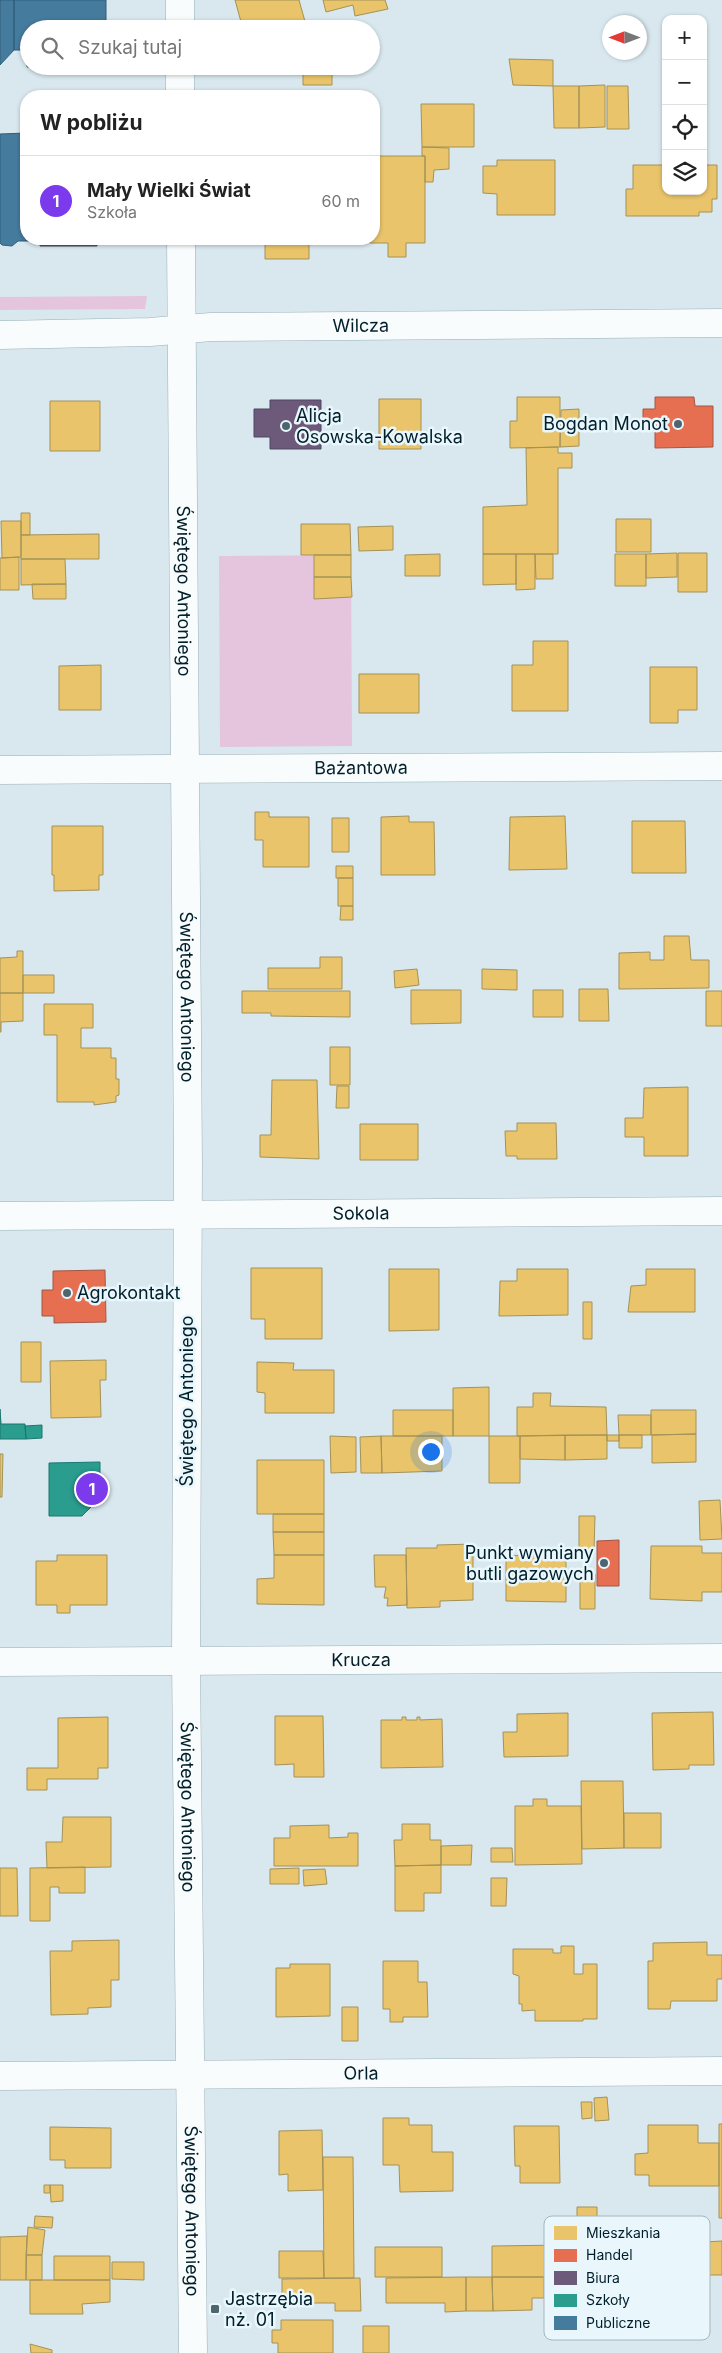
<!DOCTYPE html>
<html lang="pl">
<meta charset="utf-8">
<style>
body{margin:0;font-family:Inter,sans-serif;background:#f6f6f6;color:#222}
.controls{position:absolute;right:15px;top:15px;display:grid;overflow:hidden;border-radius:10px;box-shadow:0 1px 4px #0004}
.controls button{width:45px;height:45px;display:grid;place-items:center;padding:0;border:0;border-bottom:1px solid #e0e0e0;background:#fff;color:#222;font:25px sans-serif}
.compass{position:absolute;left:602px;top:15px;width:45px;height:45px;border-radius:50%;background:#fff;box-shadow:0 1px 4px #0004;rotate:270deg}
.you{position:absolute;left:430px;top:1451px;width:18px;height:18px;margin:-12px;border:4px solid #fff;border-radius:50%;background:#1a73e8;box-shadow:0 0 0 8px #1a73e833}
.badge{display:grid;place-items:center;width:32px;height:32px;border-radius:50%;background:#7c3aed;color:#fff;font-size:16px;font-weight:700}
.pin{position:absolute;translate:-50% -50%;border:2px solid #fff;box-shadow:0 1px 5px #0006}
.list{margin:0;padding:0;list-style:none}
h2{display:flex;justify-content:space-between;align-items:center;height:65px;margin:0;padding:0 20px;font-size:21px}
h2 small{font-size:16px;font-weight:400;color:#767676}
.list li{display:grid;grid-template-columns:32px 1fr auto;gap:15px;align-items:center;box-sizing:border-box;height:90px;padding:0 20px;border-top:1px solid #e0e0e0}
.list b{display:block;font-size:19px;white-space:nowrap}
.list p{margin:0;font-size:16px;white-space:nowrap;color:#767676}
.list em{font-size:16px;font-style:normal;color:#767676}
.icon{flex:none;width:28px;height:28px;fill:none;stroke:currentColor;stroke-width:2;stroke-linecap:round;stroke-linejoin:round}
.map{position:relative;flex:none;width:722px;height:2353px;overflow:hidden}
.search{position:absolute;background:#fff;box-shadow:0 1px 4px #0004;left:20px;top:20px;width:360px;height:55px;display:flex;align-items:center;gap:12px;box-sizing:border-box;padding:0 18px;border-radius:28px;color:#767676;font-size:19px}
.panel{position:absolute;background:#fff;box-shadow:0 1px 4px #0004;left:20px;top:90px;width:360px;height:155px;border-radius:20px}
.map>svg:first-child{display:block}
.green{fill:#e5c5de}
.homes{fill:#e9c46a;stroke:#a39257}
.shops{fill:#e76f51;stroke:#a25745}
.offices{fill:#6d597a;stroke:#4c4862}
.schools{fill:#2a9d8f;stroke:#1d7771}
.public{fill:#457b9d;stroke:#305f7a}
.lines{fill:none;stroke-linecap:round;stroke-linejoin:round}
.minor-casing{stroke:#9aafb7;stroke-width:29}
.minor{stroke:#f9fcfd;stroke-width:28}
.poi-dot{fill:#4c656f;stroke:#e9f7fd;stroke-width:2}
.labels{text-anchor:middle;stroke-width:5;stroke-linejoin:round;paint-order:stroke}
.street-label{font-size:18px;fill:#001f2a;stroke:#e9f7fd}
.poi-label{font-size:18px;fill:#001f2a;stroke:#e9f7fd;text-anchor:start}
.key{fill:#e9f7fd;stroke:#a3b6be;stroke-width:1}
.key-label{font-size:14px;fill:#001f2a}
</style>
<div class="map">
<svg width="722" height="2353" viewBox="0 0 722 2353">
<rect width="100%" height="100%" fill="#d9e8ef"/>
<path class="green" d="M 147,296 L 145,309 L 0,310 L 0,297 Z
M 351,555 L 352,746 L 220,747 L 219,556 Z"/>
<path class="homes" d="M 235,0 L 299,0 L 306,25 L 291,29 L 273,29 L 271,22 L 243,29 Z
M 323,0 L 385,0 L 388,9 L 355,16 L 353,5 L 326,12 Z
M 509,59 L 553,60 L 553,86 L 513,85 Z
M 303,66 L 332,66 L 332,85 L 303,85 Z
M 605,85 L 605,127 L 579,128 L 579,86 Z
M 553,86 L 579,86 L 579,128 L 554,128 Z
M 607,86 L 628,86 L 629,129 L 607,129 Z
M 421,104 L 474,104 L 474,147 L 422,147 Z
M 422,147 L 449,148 L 449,169 L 434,170 L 433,182 L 425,182 L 425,156 L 422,156 Z
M 374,156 L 425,156 L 425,243 L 406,243 L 406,257 L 388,257 L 388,243 L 370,243 L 370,239 L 374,239 Z
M 497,160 L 555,160 L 555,215 L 497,215 L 497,194 L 483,193 L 483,166 L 497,166 Z
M 633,165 L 666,165 L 666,191 L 703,191 L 703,165 L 717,165 L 717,199 L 712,199 L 712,212 L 699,212 L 699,216 L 626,216 L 626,189 L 633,189 Z
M 240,239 L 309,239 L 309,259 L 265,259 L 265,241 L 240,241 Z
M 517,397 L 560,397 L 560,447 L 510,448 L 510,421 L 517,421 Z
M 379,399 L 421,399 L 421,449 L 379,449 Z
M 50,401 L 100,401 L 100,451 L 50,451 Z
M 579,409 L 579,446 L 560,447 L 561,410 Z
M 558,447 L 558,453 L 572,453 L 572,468 L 558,468 L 558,554 L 483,554 L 483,507 L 527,505 L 526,448 Z
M 21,513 L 30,513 L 30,535 L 21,535 Z
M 616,519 L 651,519 L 651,552 L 616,552 Z
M 1,521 L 21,521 L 21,557 L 2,558 Z
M 301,524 L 350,524 L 351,555 L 301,555 Z
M 393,526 L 393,550 L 359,551 L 358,527 Z
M 99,534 L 99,559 L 21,559 L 21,535 Z
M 677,553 L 677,577 L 646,578 L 646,554 Z
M 678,553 L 707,553 L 707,592 L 678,592 Z
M 440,554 L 440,576 L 405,576 L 405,555 Z
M 483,554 L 516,554 L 516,584 L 483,585 Z
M 516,554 L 535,554 L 535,589 L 516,590 Z
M 535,554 L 553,554 L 553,579 L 536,579 Z
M 615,554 L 646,554 L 646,586 L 615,586 Z
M 314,555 L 351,555 L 351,577 L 314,577 Z
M 19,557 L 19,590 L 0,590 L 0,558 Z
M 21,559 L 65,559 L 66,584 L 21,585 Z
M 314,577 L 351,577 L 352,597 L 314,599 Z
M 32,584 L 66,584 L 66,599 L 33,599 Z
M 533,641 L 568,641 L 568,711 L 512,711 L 512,665 L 533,665 Z
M 101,665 L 101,710 L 59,710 L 59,666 Z
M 650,667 L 697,667 L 697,710 L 678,710 L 678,723 L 650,723 Z
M 359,674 L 419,674 L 419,713 L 359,713 Z
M 255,812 L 269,812 L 269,817 L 309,817 L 309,867 L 263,867 L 263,840 L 255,840 Z
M 409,816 L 409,822 L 434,822 L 435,875 L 381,875 L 381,817 Z
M 565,816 L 567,869 L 509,870 L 510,817 Z
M 332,818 L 349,818 L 349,852 L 332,852 Z
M 632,821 L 685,821 L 686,873 L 632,873 Z
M 52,826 L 103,826 L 103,875 L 99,875 L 99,890 L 54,891 L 54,875 L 52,875 Z
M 336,866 L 353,866 L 353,878 L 336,878 Z
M 338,878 L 353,878 L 353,906 L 338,906 Z
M 341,906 L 353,906 L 353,920 L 340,920 Z
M 664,936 L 689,936 L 691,960 L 709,960 L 709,988 L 619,989 L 619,953 L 650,952 L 650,960 L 664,960 Z
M 17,951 L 23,951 L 23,993 L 0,993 L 0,958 L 17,957 Z
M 320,957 L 342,957 L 342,989 L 268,989 L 268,968 L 320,968 Z
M 417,969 L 419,985 L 395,988 L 394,971 Z
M 482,969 L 517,970 L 517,990 L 482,989 Z
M 23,975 L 54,975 L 54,993 L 23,993 Z
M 579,989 L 608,989 L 609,1021 L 579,1021 Z
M 411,990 L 461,990 L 461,1023 L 411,1024 Z
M 533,990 L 563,990 L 563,1017 L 533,1017 Z
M 242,991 L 350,991 L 350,1017 L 271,1016 L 271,1013 L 242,1013 Z
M 706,991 L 722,991 L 722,1026 L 706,1026 Z
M 0,993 L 23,993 L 23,1021 L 1,1022 L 1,1032 L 0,1032 Z
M 44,1004 L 93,1004 L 93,1028 L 81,1028 L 81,1048 L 111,1048 L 111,1058 L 116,1058 L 116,1079 L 119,1079 L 119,1095 L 116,1096 L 116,1102 L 94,1105 L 94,1102 L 57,1102 L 57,1035 L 44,1035 Z
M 330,1047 L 350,1047 L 350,1085 L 330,1085 Z
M 272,1080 L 317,1080 L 319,1159 L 260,1157 L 260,1135 L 271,1135 Z
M 337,1086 L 349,1086 L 349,1108 L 336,1108 Z
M 688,1087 L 688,1156 L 644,1156 L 644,1137 L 625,1137 L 625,1118 L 643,1118 L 644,1088 Z
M 517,1123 L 556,1123 L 557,1159 L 517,1159 L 517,1156 L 506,1156 L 505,1131 L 517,1131 Z
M 360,1124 L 418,1124 L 418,1160 L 360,1160 Z
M 251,1268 L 322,1268 L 322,1339 L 265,1339 L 265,1319 L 251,1319 Z
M 389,1269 L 439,1269 L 439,1330 L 389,1331 Z
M 517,1269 L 568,1269 L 568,1315 L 499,1316 L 500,1281 L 517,1281 Z
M 646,1269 L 695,1269 L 695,1312 L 628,1312 L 631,1286 L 646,1285 Z
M 583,1302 L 592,1302 L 592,1339 L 583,1339 Z
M 21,1342 L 41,1342 L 41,1382 L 21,1382 Z
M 106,1360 L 106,1380 L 100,1380 L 101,1417 L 51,1418 L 50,1361 Z
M 257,1362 L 294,1363 L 293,1370 L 334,1370 L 334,1413 L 265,1413 L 265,1393 L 257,1392 Z
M 489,1387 L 489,1436 L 453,1436 L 453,1388 Z
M 533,1393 L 551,1393 L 550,1406 L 606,1407 L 607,1435 L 517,1436 L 517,1407 L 533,1407 Z
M 393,1410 L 453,1410 L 453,1436 L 393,1436 Z
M 651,1410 L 696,1410 L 696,1434 L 651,1435 Z
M 618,1415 L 651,1415 L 651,1435 L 619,1435 Z
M 696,1434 L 696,1462 L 652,1463 L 652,1435 Z
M 565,1435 L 607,1435 L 607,1459 L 565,1460 Z
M 565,1435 L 565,1460 L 520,1459 L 520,1436 Z
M 607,1435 L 619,1435 L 619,1441 L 607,1441 Z
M 619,1435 L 642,1435 L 642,1448 L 619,1448 Z
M 330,1436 L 356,1437 L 356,1472 L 331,1473 Z
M 381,1436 L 382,1473 L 361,1473 L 360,1437 Z
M 381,1436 L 442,1436 L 442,1471 L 382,1473 Z
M 489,1436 L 520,1436 L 520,1483 L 489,1483 Z
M 0,1454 L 3,1454 L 2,1497 L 0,1497 Z
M 257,1460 L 324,1460 L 324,1514 L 257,1514 Z
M 720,1500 L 722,1539 L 700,1540 L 699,1501 Z
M 273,1514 L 324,1514 L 324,1532 L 273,1532 Z
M 579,1516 L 595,1516 L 594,1551 L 579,1551 Z
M 273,1532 L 324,1532 L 324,1555 L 274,1555 Z
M 473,1544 L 473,1600 L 440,1601 L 440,1607 L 407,1608 L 406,1548 L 437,1548 L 437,1545 Z
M 651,1546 L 702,1546 L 702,1553 L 722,1553 L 722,1592 L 702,1592 L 702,1601 L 650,1599 Z
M 524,1552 L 527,1552 L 527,1555 L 566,1555 L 566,1602 L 506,1601 L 506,1556 L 524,1555 Z
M 57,1555 L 107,1555 L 107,1605 L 70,1605 L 70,1613 L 57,1613 L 57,1605 L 36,1605 L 36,1561 L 57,1561 Z
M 274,1555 L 324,1555 L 324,1605 L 257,1604 L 257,1579 L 274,1578 Z
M 374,1555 L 406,1555 L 407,1605 L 387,1606 L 388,1598 L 384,1598 L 386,1587 L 375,1587 Z
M 580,1574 L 595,1574 L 595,1609 L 580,1609 Z
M 713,1712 L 714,1765 L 689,1765 L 689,1769 L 653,1770 L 652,1713 Z
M 568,1713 L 568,1756 L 504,1757 L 503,1732 L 517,1732 L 517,1714 Z
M 275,1716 L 323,1716 L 324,1777 L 294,1777 L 294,1764 L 275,1765 Z
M 108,1717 L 108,1768 L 98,1768 L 98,1779 L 47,1779 L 47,1790 L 27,1790 L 27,1768 L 58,1768 L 58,1718 Z
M 402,1717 L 406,1717 L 406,1720 L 417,1720 L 417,1717 L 420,1717 L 420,1720 L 442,1719 L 443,1767 L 381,1768 L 381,1720 L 402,1720 Z
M 581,1781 L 623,1781 L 624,1848 L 582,1849 Z
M 533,1799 L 547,1799 L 547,1806 L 581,1806 L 582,1864 L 515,1865 L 515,1806 L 533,1806 Z
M 624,1813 L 661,1813 L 661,1848 L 624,1848 Z
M 63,1817 L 111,1817 L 111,1867 L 47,1868 L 46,1842 L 62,1842 Z
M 402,1824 L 430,1824 L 430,1840 L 441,1840 L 441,1865 L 395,1866 L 394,1840 L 402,1840 Z
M 329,1825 L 329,1838 L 348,1837 L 348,1833 L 358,1833 L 358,1866 L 274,1866 L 274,1838 L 290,1838 L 290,1826 Z
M 472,1845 L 471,1865 L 441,1865 L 441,1846 Z
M 491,1848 L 512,1848 L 513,1862 L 491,1862 Z
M 441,1865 L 441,1893 L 424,1893 L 424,1911 L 395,1911 L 395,1866 Z
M 85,1867 L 85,1893 L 59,1893 L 59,1887 L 50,1887 L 50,1921 L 30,1921 L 30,1868 Z
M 0,1868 L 17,1868 L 18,1916 L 0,1916 Z
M 299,1868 L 299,1884 L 270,1884 L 270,1869 Z
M 325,1869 L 327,1884 L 304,1886 L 303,1870 Z
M 491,1878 L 507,1878 L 506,1906 L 491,1906 Z
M 119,1940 L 119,1980 L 111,1980 L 111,2007 L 88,2008 L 88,2014 L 51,2015 L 50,1951 L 72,1951 L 72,1941 Z
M 707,1942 L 707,1955 L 722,1955 L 722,1979 L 717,1979 L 717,2001 L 671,2001 L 670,2009 L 648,2009 L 648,1961 L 653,1961 L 653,1943 Z
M 561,1946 L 574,1946 L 574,1974 L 583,1974 L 583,1964 L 597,1964 L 597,2019 L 583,2019 L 583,2021 L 535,2021 L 535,2010 L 522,2011 L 522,2004 L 519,2004 L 519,1976 L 513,1974 L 513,1949 L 553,1949 L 553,1953 L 561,1953 Z
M 383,1961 L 418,1961 L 418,1982 L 427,1982 L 428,2017 L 403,2017 L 403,2022 L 390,2022 L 390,2009 L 383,2009 Z
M 290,1964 L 330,1964 L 330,2016 L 276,2017 L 276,1968 L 290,1968 Z
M 342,2007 L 358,2007 L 358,2041 L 342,2041 Z
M 607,2097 L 609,2120 L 595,2121 L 594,2098 Z
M 581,2102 L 592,2102 L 592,2118 L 582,2119 Z
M 383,2118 L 409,2118 L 409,2125 L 432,2125 L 432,2152 L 453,2152 L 453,2191 L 400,2192 L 399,2165 L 383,2165 Z
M 719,2124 L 722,2124 L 722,2218 L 719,2218 Z
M 648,2125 L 698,2125 L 698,2143 L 719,2143 L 719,2186 L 649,2186 L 649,2175 L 635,2175 L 635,2154 L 648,2153 Z
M 514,2126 L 559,2126 L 560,2183 L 520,2183 L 520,2166 L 515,2166 Z
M 50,2127 L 111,2128 L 111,2168 L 65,2168 L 65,2160 L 50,2160 Z
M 322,2130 L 323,2190 L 288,2191 L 288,2174 L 279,2175 L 279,2131 Z
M 323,2157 L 353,2157 L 354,2278 L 324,2278 Z
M 44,2185 L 50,2185 L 50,2193 L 44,2193 Z
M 50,2185 L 63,2185 L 63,2201 L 51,2202 Z
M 577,2207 L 597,2207 L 597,2234 L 577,2233 Z
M 35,2216 L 53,2217 L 52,2228 L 34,2227 Z
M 28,2227 L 45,2230 L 42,2255 L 26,2255 Z
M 27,2236 L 26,2280 L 0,2280 L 0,2237 Z
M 722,2241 L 722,2275 L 704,2275 L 704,2242 Z
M 566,2245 L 566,2253 L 582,2254 L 582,2277 L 492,2277 L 492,2246 Z
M 375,2247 L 442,2247 L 442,2277 L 375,2277 Z
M 279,2251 L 323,2251 L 324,2278 L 279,2278 Z
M 26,2255 L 42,2255 L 42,2280 L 26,2280 Z
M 54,2256 L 110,2256 L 110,2280 L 54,2280 Z
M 112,2262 L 144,2262 L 144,2280 L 112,2279 Z
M 466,2277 L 466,2311 L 445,2312 L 445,2303 L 386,2303 L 386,2278 Z
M 466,2277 L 492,2277 L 493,2311 L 466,2311 Z
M 492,2277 L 544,2277 L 544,2298 L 532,2298 L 532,2310 L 493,2311 Z
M 360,2278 L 361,2311 L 335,2311 L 335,2303 L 282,2303 L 282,2279 Z
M 30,2280 L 110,2280 L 110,2302 L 82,2304 L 83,2314 L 30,2314 Z
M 281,2320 L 333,2320 L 333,2353 L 278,2353 L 278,2343 L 272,2343 L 272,2330 L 281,2330 Z
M 363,2326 L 389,2326 L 389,2353 L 363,2353 Z
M 30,2344 L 52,2350 L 52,2353 L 31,2353 Z"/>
<path class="shops" d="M 655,397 L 694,397 L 695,406 L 713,406 L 713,447 L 655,448 L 655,425 L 643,425 L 643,409 L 655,409 Z
M 105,1270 L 106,1322 L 54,1323 L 54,1316 L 42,1316 L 42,1290 L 53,1290 L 53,1271 Z
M 619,1540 L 619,1586 L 597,1586 L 597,1541 Z"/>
<path class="offices" d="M 40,239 L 97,239 L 97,246 L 40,246 Z
M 270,400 L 321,400 L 321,449 L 270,449 L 270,437 L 254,437 L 254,409 L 270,409 Z"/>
<path class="schools" d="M 0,1409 L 1,1424 L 25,1424 L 26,1439 L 0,1439 Z
M 42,1425 L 42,1438 L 26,1439 L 25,1426 Z
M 100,1462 L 100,1480 L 106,1486 L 106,1492 L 82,1516 L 49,1516 L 49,1463 Z"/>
<path class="public" d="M 0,0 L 14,0 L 14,50 L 0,65 Z
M 14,0 L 106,0 L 106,29 L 29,29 L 29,66 L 89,67 L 27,67 L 27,50 L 14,50 Z
M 26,133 L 26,239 L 40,239 L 40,241 L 18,241 L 12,246 L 2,245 L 0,243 L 0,134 Z"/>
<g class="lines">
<g class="minor-casing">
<g id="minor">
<path d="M 180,0 L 180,29"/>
<path d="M 180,66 L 180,96"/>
<path id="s1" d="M 181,239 L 188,1162 L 186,1660 L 193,2353"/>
<path id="s2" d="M 0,335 L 150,332 L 211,327 L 722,323"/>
<path id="s3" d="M 0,770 L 722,766"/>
<path id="s4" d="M 0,1216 L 722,1211"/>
<path id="s5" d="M 0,1662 L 722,1658"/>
<path id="s6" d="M 0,2076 L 722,2071"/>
</g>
</g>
<use href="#minor" class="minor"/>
</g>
<g class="poi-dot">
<circle cx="678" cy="424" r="5"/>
<circle cx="286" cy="426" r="5"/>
<circle cx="67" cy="1293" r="5"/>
<circle cx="604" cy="1563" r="5"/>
<rect x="210" y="2304" width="10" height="10" rx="2.5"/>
</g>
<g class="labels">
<g class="street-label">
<text dy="6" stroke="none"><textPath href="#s2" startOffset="361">Wilcza</textPath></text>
<text dy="6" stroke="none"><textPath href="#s1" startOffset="352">Świętego Antoniego</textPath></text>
<text dy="6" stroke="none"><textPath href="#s3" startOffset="361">Bażantowa</textPath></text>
<text dy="6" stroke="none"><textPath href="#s1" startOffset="758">Świętego Antoniego</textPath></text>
<text dy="6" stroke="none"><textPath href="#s4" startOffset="361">Sokola</textPath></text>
<text transform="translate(187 1401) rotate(-90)" y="6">Świętego Antoniego</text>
<text dy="6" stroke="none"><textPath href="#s5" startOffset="361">Krucza</textPath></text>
<text dy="6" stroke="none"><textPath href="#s1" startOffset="1568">Świętego Antoniego</textPath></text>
<text dy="6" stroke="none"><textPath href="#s6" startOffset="361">Orla</textPath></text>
<text dy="6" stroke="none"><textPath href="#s1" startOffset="1972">Świętego Antoniego</textPath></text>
</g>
<g class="poi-label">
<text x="296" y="422">Alicja<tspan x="296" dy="21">Osowska-Kowalska</tspan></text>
<text x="668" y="430" text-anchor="end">Bogdan Monot</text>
<text x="77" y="1299">Agrokontakt</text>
<text x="594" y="1559" text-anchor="end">Punkt wymiany<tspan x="594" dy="21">butli gazowych</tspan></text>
<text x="225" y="2305">Jastrzębia<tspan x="225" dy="21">nż. 01</tspan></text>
</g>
</g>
<rect x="544" y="2216" width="166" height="124" rx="8" class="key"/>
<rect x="554" y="2226" width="23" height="14" fill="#e9c46a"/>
<rect x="554" y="2249" width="23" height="13" fill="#e76f51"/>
<rect x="554" y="2271" width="23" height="14" fill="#6d597a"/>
<rect x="554" y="2294" width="23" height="13" fill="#2a9d8f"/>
<rect x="554" y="2316" width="23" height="14" fill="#457b9d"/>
<g class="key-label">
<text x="586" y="2238">Mieszkania</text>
<text x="586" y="2260">Handel</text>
<text x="586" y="2283">Biura</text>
<text x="586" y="2305">Szkoły</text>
<text x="586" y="2328">Publiczne</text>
</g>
</svg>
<div class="controls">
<button>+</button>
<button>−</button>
<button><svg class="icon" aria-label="locate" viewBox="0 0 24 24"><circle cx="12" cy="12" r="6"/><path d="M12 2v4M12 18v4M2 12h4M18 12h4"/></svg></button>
<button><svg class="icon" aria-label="layers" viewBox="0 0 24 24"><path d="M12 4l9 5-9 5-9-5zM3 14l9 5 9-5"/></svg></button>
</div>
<svg class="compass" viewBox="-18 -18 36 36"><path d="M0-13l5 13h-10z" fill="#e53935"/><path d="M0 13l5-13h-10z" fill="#767676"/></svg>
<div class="you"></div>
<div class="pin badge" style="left:92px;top:1489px">1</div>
<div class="search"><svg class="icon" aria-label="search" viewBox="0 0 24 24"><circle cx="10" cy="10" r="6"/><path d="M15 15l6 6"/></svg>Szukaj tutaj</div>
<section class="panel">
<h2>W pobliżu<small></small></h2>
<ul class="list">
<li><span class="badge">1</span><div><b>Mały Wielki Świat</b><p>Szkoła</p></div><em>60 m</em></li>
</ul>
</section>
</div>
